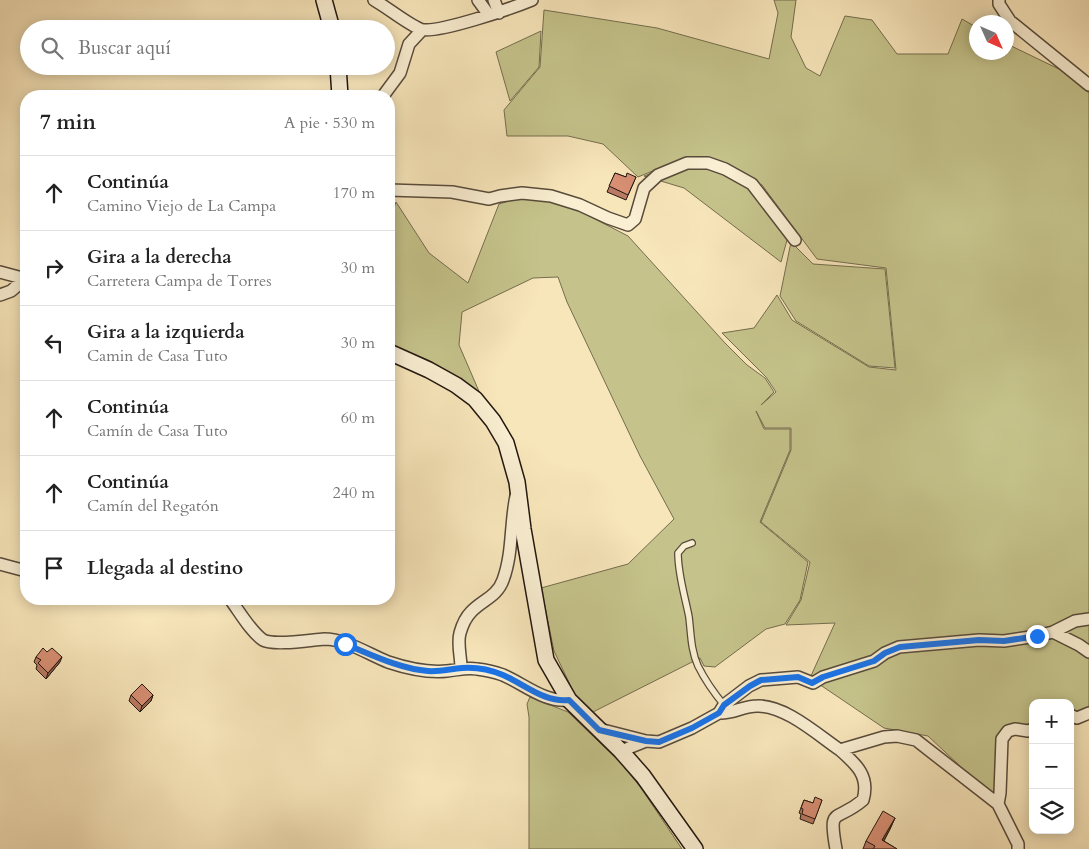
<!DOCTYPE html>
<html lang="es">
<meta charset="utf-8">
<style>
body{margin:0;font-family:Cardo,serif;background:#f2f2f2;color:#222}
.controls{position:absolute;right:15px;bottom:15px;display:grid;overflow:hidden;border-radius:10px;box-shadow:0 2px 12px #0003}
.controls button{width:45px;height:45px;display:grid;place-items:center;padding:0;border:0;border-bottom:1px solid #e0e0e0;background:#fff;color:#222;font:25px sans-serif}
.compass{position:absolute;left:969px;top:15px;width:45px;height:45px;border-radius:50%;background:#fff;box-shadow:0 2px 12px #0003;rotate:135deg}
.stop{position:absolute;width:15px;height:15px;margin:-11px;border:4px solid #1a73e8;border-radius:50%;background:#fff}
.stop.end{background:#1a73e8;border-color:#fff;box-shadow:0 1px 5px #0008}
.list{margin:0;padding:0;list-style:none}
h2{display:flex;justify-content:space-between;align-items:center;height:65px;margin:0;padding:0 20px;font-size:21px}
h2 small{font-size:16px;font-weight:400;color:#767676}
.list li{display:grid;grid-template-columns:32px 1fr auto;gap:15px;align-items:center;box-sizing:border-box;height:75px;padding:0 20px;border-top:1px solid #e0e0e0}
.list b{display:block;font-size:19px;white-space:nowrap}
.list p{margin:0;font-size:16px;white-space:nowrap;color:#767676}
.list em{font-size:16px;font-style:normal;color:#767676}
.icon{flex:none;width:28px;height:28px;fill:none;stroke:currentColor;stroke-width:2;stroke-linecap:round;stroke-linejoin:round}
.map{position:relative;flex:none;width:1089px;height:849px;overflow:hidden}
.search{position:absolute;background:#fff;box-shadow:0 2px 12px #0003;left:20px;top:20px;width:375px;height:55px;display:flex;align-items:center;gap:12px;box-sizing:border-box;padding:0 18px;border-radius:28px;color:#767676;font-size:19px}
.panel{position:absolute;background:#fff;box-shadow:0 2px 12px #0003;left:20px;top:90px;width:375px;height:515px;border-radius:20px}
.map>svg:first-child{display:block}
.green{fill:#c5c38b;stroke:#746d4e}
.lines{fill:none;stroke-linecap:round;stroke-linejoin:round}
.lane-casing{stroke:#584b3b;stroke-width:8}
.street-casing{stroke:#584b3b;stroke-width:14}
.secondary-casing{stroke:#221710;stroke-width:18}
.lane{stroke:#faefd3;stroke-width:5.5}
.street{stroke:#faefd3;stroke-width:11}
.secondary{stroke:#faefd3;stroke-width:15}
.wall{fill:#ba7b64;stroke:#221710}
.shaded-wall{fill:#976451;stroke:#221710}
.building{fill:#d88f74;stroke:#221710}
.route{stroke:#1a73e8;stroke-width:6}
</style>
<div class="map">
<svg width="1089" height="849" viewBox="0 0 1089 849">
<rect width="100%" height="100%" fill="#f8e6bb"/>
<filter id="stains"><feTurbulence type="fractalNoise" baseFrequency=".004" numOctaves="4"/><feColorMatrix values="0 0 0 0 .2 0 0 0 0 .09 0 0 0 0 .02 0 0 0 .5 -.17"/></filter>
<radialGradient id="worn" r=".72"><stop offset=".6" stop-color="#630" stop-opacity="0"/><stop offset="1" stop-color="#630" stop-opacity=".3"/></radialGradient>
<path class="green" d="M 774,0 L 796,0 L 791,37 L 806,68 L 820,76 L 845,16 L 872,20 L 897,54 L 948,54 L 962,19 L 976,27 L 976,52 L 1006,52 L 1007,44 L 1061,70 L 1089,93 L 1089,706 L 1080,714 L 1070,713 L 1070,703 L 1033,703 L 1033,726 L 1010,726 L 996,794 L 992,796 L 928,736 L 884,728 L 810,678 L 835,623 L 786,625 L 801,600 L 810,562 L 761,522 L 791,450 L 791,428 L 765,428 L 756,411 L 764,429 L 790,429 L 790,450 L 760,522 L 808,562 L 800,600 L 785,624 L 766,629 L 715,667 L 704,666 L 700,658 L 591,713 L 575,695 L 554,651 L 541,588 L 628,564 L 674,519 L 640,456 L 567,302 L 558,277 L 533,278 L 462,312 L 459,345 L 481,396 L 460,378 L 428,360 L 389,344 L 389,220 L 390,220 L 396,202 L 429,253 L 468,283 L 499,204 L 526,196 L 564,203 L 628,236 L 725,343 L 747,365 L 765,378 L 774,392 L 761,405 L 776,392 L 766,377 L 722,333 L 754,328 L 777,295 L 792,320 L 869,367 L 896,370 L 886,268 L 817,259 L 762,185 L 721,162 L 686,157 L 638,177 L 603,144 L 568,136 L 507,136 L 504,110 L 540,67 L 544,10 L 657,28 L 769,59 L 778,13 Z
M 541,31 L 539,67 L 510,101 L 496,52 Z
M 721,163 L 761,186 L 772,201 L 787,240 L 781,262 L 684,188 L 644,176 L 654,172 Z
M 791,242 L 813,264 L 885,269 L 895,368 L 869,366 L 796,321 L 780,296 Z
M 530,697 L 568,712 L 596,739 L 620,762 L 641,788 L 682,849 L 529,849 L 529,717 L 527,704 Z"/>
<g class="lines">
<g class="lane-casing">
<path id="lane" d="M 692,543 L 684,546 L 678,553 C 678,575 685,596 689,617 C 691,634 691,651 698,666 C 705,680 714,693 724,705"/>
</g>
<g class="street-casing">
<path id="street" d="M 374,0 C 388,8 406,23 420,29 C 435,35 515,7 532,0
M 478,0 L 489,15
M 494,0 L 499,13
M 999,0 L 999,4 L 1010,21 L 1089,85
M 383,96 L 400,73 L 409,44 L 422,30
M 389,190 L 452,192 L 489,199 L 500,196 L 522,193 L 551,196 L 580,205 L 608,218 L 628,225 L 635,219 L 644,188 L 658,175 L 687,163 L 708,163 L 725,169 L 752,184 L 795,240
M 0,272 L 26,279
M 0,295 L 11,291 L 25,279
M 0,564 L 26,571
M 230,599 C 239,611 251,632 263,640 C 274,646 310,640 324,639 C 346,639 368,654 388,662 C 406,668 428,673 447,671 C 458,670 467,667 477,669 C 486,670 495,672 503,675 C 524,684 545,703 569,700
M 1053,632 L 1079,645 L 1089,652
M 461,668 C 461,657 457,643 460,633 C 462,626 466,617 471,612 C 482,600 497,597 503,580 C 513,553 510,524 516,496
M 719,713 L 724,705 L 749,686 L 761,680 L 798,677 L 813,683 L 823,677 L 874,661 L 885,653 L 899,647 L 979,640 L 1004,641 L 1037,636 L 1053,632 L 1075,621 L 1089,619
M 719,713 C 733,714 743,706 757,706 C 785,705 818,735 840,750 L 884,737 L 897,736 L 916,740 L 998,804
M 1070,715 L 1077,718 L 1089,713
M 599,729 L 646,741
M 621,751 L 646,741 L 659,742 L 692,728 L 719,713
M 836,849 C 828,805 836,823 863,800 C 870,776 856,764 840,750
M 1018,849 L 1018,844 L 998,804 L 1000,793 L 1002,739 L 1008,731 L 1015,729 L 1028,731 L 1033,729"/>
</g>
<g class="secondary-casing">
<path id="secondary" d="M 324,0 L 332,29
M 338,66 L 340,96
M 389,352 L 429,370 L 456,385 L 475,399 L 493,421 L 506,443 L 517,482 L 523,529 L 546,660 L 569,700 L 621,751 L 643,776 L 695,849"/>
</g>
<use href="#lane" class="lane"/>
<use href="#street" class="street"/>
<use href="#secondary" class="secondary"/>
</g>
<path class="wall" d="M 615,173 L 626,177 L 636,177 L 626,200 L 607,192 Z
M 47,652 L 60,662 L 46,679 L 36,669 L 37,665 L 34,662 L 36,657 Z
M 131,695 L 153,695 L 151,701 L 140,712 L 129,701 Z
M 804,800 L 813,803 L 822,800 L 813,824 L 800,819 L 801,814 L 799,813 Z
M 895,818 L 890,829 L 884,841 L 897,849 L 863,849 L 866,841 Z"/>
<path class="shaded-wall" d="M 62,657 L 60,662 L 46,679 L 48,673 Z
M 153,695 L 151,701 L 140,712 L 142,706 Z
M 895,818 L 890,829 L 879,849 L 882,840 Z"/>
<path class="building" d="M 615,173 L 626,177 L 627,173 L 636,177 L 628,195 L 609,186 Z
M 43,648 L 47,652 L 52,648 L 62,657 L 48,673 L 38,663 L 41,660 L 36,657 Z
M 142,684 L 153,695 L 142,706 L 131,695 Z
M 815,797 L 822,800 L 815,819 L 802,814 L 803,809 L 801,808 L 804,800 L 813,803 Z
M 883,811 L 895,818 L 882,840 L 897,849 L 873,849 L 875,846 L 866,841 Z"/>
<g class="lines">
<path class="route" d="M 345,644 C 370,654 400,669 428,671 C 439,672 450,669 462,668 C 475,667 491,670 503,675 C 524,684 545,703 569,700 L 599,730 L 646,741 L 659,742 L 692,728 L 719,713 L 724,705 L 750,686 L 761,680 L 798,677 L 812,683 L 823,677 L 874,661 L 885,653 L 900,647 L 979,640 L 1004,641 L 1037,636"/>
</g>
<rect width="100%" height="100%" filter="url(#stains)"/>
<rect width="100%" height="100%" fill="url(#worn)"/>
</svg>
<div class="controls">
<button>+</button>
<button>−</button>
<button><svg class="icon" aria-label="layers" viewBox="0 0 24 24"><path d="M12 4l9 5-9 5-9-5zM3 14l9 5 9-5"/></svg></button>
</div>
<svg class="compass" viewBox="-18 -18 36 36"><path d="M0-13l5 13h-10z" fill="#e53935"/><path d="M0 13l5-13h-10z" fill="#767676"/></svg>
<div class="stop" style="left:345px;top:644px"></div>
<div class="stop end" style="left:1037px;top:636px"></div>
<div class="search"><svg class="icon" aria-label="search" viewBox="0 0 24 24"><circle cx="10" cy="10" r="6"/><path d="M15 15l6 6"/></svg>Buscar aquí</div>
<section class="panel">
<h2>7 min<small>A pie · 530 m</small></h2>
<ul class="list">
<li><svg class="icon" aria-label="ahead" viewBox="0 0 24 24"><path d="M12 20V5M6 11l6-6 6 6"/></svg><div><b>Continúa</b><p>Camino Viejo de La Campa</p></div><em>170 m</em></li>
<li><svg class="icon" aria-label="right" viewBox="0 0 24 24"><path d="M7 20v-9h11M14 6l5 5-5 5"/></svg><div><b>Gira a la derecha</b><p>Carretera Campa de Torres</p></div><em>30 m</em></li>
<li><svg class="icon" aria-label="left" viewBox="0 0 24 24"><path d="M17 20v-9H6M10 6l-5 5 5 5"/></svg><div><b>Gira a la izquierda</b><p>Camin de Casa Tuto</p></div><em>30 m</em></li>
<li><svg class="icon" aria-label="ahead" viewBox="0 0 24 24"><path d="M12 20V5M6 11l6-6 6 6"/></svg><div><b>Continúa</b><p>Camín de Casa Tuto</p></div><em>60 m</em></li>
<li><svg class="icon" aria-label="ahead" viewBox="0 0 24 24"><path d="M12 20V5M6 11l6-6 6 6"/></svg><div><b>Continúa</b><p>Camín del Regatón</p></div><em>240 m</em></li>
<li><svg class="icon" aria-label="arrive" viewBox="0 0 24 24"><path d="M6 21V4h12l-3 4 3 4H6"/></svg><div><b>Llegada al destino</b></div></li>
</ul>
</section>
</div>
